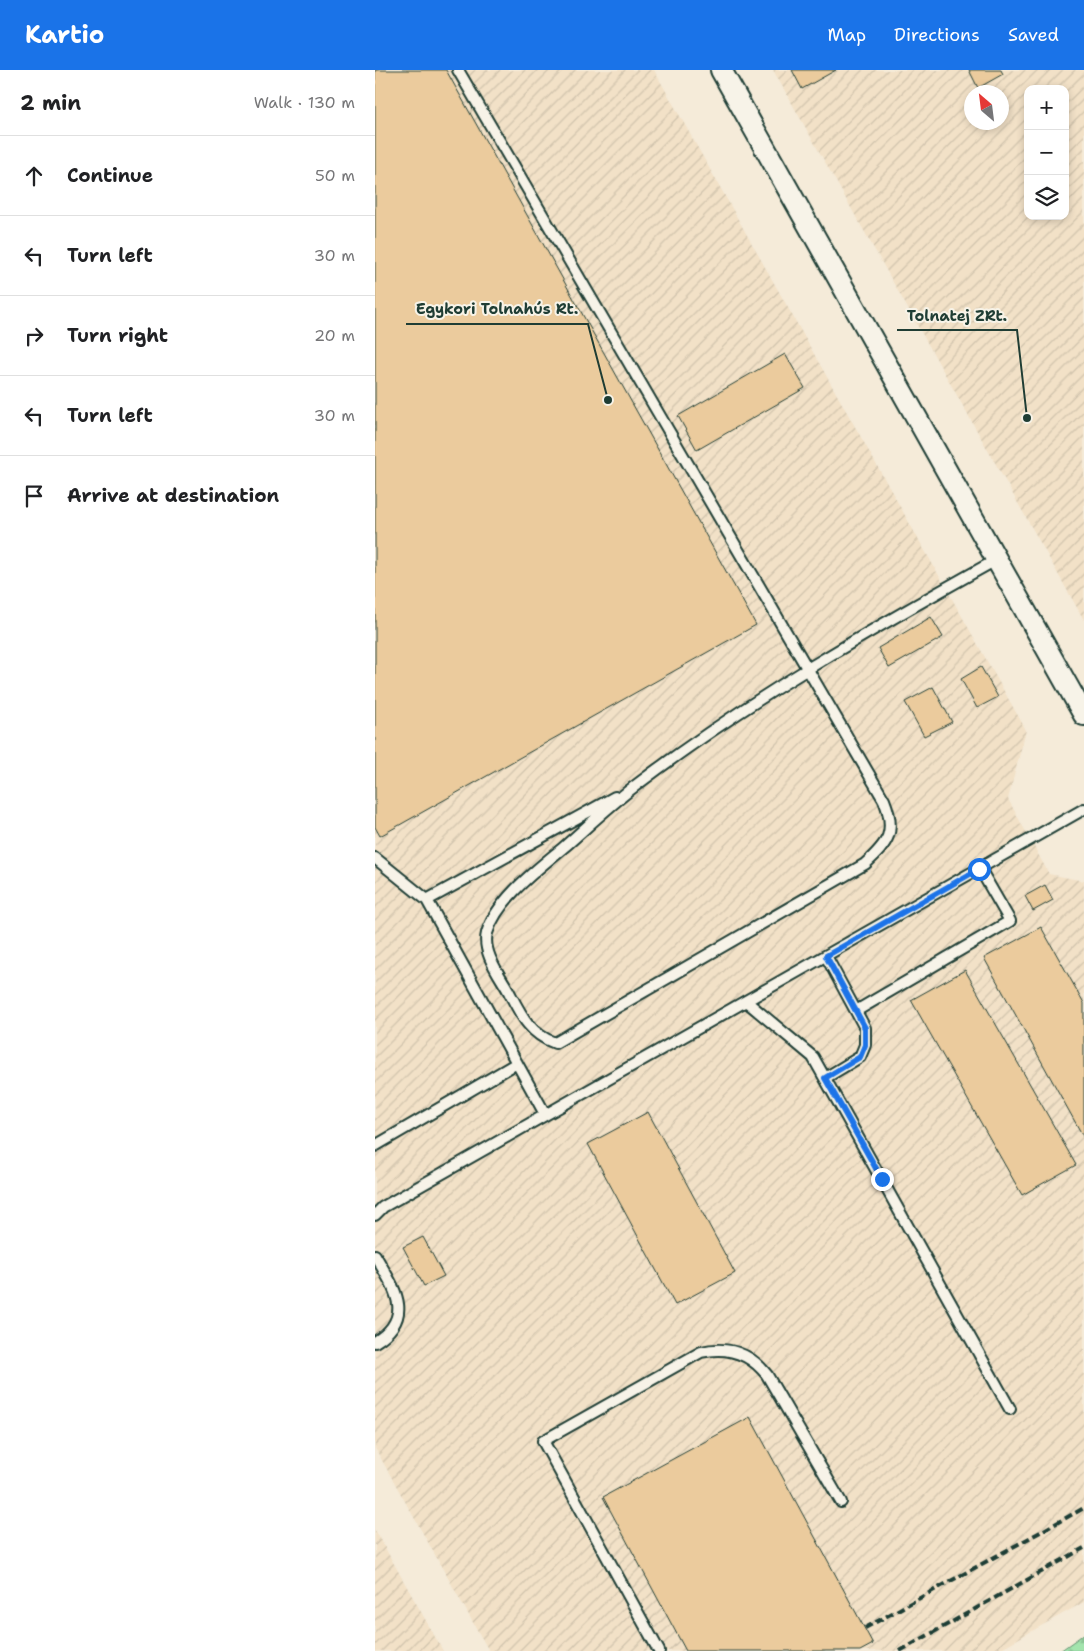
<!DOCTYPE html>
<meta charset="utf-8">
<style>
body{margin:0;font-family:"Shantell Sans",sans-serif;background:#f2f2f2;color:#202124}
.controls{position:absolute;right:15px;top:15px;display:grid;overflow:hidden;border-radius:10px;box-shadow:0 2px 8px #0003}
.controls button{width:45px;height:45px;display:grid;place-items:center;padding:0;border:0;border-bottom:1px solid #e0e0e0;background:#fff;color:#202124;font:25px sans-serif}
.compass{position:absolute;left:589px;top:15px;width:45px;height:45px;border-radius:50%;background:#fff;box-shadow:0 2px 8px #0003;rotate:332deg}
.stop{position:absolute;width:15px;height:15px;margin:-11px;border:4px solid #1a73e8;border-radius:50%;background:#fff}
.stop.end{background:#1a73e8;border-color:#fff;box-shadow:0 1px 5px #0008}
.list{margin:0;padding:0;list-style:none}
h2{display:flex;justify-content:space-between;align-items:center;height:65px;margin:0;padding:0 20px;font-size:21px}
h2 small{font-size:16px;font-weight:400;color:#757577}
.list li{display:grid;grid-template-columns:32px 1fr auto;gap:15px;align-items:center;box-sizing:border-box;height:80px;padding:0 20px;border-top:1px solid #e0e0e0}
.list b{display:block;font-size:19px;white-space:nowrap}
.list em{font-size:16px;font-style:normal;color:#757577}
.icon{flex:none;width:28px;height:28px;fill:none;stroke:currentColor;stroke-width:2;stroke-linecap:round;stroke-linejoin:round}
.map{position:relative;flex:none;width:709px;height:1581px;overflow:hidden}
header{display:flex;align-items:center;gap:30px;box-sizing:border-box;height:70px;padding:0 25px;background:#1a73e8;color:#fff}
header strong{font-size:24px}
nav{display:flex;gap:28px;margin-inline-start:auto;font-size:18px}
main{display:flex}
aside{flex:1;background:#fff}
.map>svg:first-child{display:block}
.industrial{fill:url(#industrial-furrows);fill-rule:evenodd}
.forest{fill:url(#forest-firs);stroke:#619070}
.building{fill:#ebcb9d;stroke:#1f3d34}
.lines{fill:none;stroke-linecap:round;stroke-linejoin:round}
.lane-casing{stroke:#1f3d34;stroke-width:14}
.street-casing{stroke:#1f3d34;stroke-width:24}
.lane{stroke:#f7f3e8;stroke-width:10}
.street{stroke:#f7f3e8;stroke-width:20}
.rail{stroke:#1f3d34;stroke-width:4;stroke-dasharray:8 4;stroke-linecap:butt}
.route{stroke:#1a73e8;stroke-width:6}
.leader{fill:none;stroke:#1f3d34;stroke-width:2}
.callout-dot{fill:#1f3d34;stroke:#f7f3e8;stroke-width:2}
.callout-label{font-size:15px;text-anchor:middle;font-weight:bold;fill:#1f3d34;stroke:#f7f3e8;stroke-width:4;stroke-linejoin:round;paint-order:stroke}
</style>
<header>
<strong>Kartio</strong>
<nav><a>Map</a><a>Directions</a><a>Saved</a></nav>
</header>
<main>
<aside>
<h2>2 min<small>Walk · 130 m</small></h2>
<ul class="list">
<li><svg class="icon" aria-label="ahead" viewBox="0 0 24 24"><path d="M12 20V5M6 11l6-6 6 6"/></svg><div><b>Continue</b></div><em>50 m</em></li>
<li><svg class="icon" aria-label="left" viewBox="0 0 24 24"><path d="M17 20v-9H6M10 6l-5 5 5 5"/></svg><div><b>Turn left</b></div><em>30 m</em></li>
<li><svg class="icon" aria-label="right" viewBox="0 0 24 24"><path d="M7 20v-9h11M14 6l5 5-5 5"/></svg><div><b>Turn right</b></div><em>20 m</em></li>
<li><svg class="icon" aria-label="left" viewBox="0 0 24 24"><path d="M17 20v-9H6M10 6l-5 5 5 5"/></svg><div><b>Turn left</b></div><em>30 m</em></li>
<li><svg class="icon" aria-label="arrive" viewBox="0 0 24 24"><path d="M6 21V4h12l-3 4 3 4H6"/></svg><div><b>Arrive at destination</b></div></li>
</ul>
</aside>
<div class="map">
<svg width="709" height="1581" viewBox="0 0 709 1581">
<defs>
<pattern id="industrial-furrows" width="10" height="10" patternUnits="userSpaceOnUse" patternTransform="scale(1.25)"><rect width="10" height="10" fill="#f2e1c7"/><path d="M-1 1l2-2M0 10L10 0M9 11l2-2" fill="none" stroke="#cfc2ac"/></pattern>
<pattern id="forest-firs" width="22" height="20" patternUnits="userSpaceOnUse" patternTransform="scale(1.25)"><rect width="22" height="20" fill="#a3e4ad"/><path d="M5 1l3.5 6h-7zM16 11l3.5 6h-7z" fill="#8cc495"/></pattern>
</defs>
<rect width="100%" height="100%" fill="#f5ebd9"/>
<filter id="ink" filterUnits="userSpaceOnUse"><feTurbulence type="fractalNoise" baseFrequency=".02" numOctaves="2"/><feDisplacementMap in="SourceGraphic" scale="10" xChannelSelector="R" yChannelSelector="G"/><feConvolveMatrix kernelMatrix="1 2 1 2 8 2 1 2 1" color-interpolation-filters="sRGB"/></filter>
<g filter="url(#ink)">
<path class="industrial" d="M 0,0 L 279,0 L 651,660 L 633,729 L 674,804 L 709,811 L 709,1532 L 621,1581 L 114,1581 L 0,1378 Z
M 398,0 L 709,0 L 709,550 ZM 653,19 L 690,19 L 690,146 L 653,146 ZM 596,22 L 626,22 L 626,52 L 596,52 Z
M 0,1460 L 68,1581 L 0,1581 Z"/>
<path class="forest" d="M 709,1564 L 709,1581 L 685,1581 Z"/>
<path class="building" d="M 0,0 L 71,0 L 381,555 L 5,766 L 0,757 Z
M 417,0 L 461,0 L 427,19 Z
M 594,0 L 626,0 L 628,4 L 603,18 Z
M 410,284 L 430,318 L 322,380 L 303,346 Z
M 556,547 L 568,567 L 514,598 L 503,578 Z
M 606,597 L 623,627 L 602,638 L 586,609 Z
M 558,617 L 577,652 L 549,666 L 530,632 Z
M 670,815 L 678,830 L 658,841 L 650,826 Z
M 666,857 L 709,933 L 709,1068 L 609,888 Z
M 590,900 L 701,1095 L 647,1125 L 536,930 Z
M 273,1042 L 360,1203 L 300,1235 L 213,1074 Z
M 48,1167 L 69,1206 L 49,1216 L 28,1177 Z
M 375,1347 L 498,1574 L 485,1581 L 311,1581 L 228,1427 Z"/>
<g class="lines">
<g class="lane-casing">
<path id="lane" d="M 83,0 L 509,730 C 522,762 513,773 490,794 L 180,973 C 154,964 145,943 133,920 C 124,904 107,882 112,863 C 122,829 164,798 189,777 C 212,757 235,735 260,716 C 373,630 497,559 621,490
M 0,788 L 52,830 L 170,1044
M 52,830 L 240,727
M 372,932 L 438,987 L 635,1339
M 481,941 L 635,851 L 605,799
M 450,1008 L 485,987 L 490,975 L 490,958 L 451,886
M 0,1076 L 142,993
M 0,1145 L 8,1137 L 709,739
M 0,1185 C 18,1217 42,1246 0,1272
M 284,1581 L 168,1371 L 326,1282 C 352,1276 375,1283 392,1305 L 466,1432"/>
</g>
<g class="street-casing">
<path id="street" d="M 346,0 L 709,645"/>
</g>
<use href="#lane" class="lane"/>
<use href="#street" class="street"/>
<path class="rail" d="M 490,1558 L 709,1438
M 525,1581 L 709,1478"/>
</g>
</g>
<g class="lines" filter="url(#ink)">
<path class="route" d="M 507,1109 L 450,1008 L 485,987 L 490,975 L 490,958 L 451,886 L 604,799"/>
</g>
<path class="leader" d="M233 330L213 254H31M652 348L642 260H522"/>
<g class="callout-dot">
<circle cx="233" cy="330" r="5"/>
<circle cx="652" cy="348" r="5"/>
</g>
<g class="callout-label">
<text x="122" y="244">Egykori Tolnahús Rt.</text>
<text x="582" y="251">Tolnatej ZRt.</text>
</g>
</svg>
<div class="controls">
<button>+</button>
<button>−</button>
<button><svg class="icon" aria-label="layers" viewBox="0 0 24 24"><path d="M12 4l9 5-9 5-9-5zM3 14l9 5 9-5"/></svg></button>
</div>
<svg class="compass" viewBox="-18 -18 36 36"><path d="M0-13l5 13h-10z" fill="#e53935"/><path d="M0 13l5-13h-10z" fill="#757577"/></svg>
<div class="stop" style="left:604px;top:799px"></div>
<div class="stop end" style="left:507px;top:1109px"></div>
</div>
</main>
